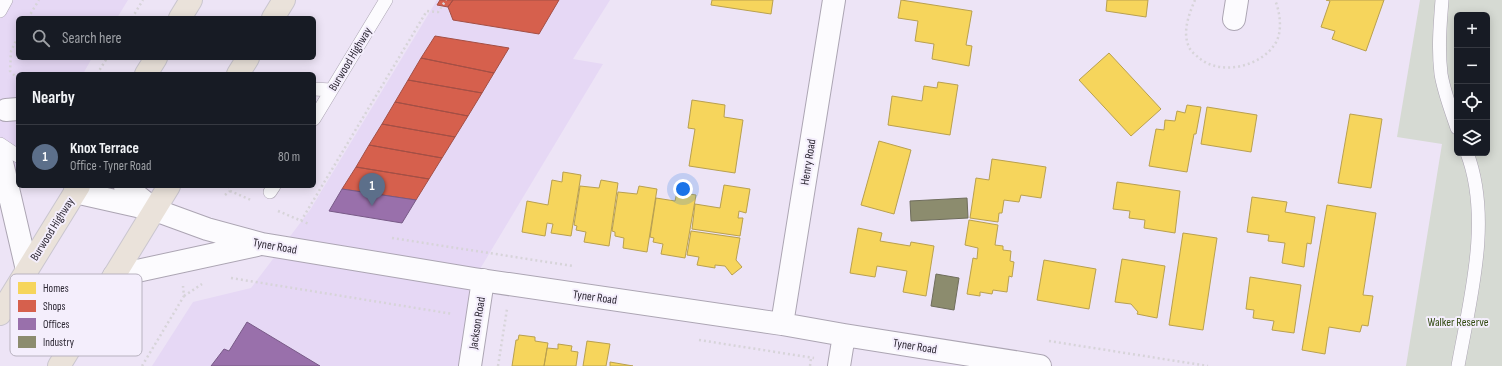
<!DOCTYPE html>
<meta charset="utf-8">
<style>
body{margin:0;font-family:"Sofia Sans Condensed",sans-serif;background:#242831;color:#f1f3f6}
.controls{position:absolute;right:12px;top:12px;display:grid;overflow:hidden;border-radius:6px;box-shadow:0 2px 10px #0003}
.controls button{width:36px;height:36px;display:grid;place-items:center;padding:0;border:0;border-bottom:1px solid #363941;background:#171b24;color:#f1f3f6;font:20px sans-serif}
.you{position:absolute;left:683px;top:189px;width:14px;height:14px;margin:-10px;border:3px solid #fff;border-radius:50%;background:#1a73e8;box-shadow:0 0 0 6px #1a73e833}
.badge{display:grid;place-items:center;width:26px;height:26px;border-radius:50%;background:#6f6877;color:#fff;font-size:13px;font-weight:700}
.pin{position:absolute;translate:-50% -33px;filter:drop-shadow(0 1px 2px #0008)}
.pin::after{content:'';position:absolute;top:21px;width:14px;height:12px;background:inherit;clip-path:polygon(0 0,100% 0,50% 100%)}
.list{margin:0;padding:0;list-style:none}
h2{display:flex;justify-content:space-between;align-items:center;height:52px;margin:0;padding:0 16px;font-size:17px}
h2 small{font-size:13px;font-weight:400;color:#9ea1a6}
.list li{display:grid;grid-template-columns:26px 1fr auto;gap:12px;align-items:center;box-sizing:border-box;height:64px;padding:0 16px;border-top:1px solid #363941}
.list b{display:block;font-size:15px;white-space:nowrap}
.list p{margin:0;font-size:13px;white-space:nowrap;color:#9ea1a6}
.list em{font-size:13px;font-style:normal;color:#9ea1a6}
.icon{flex:none;width:22px;height:22px;fill:none;stroke:currentColor;stroke-width:2;stroke-linecap:round;stroke-linejoin:round}
.map{position:relative;flex:none;width:1502px;height:366px;overflow:hidden}
.search{position:absolute;background:#171b24;box-shadow:0 2px 10px #0003;left:16px;top:16px;width:300px;height:44px;display:flex;align-items:center;gap:10px;box-sizing:border-box;padding:0 14px;border-radius:6px;color:#9ea1a6;font-size:15px}
.panel{position:absolute;background:#171b24;box-shadow:0 2px 10px #0003;left:16px;top:72px;width:300px;height:116px;border-radius:6px}
.map>svg:first-child{display:block}
.built{fill:#e6d8f5}
.green{fill:#d6dad3;fill-rule:evenodd}
.homes{fill:#f6d55c;stroke:#b9a04f}
.shops{fill:#d6604d;stroke:#a34f45}
.offices{fill:#9970ab;stroke:#785a87}
.industry{fill:#8c8c6e;stroke:#6f6d5c}
.lines{fill:none;stroke-linecap:round;stroke-linejoin:round}
.lane-casing{stroke:#aca5b3;stroke-width:14}
.street-casing{stroke:#aca5b3;stroke-width:24}
.highway-casing{stroke:#cac6cf;stroke-width:24}
.path{stroke:#d7d4d9;stroke-width:2.5;stroke-dasharray:2 3;stroke-linecap:butt}
.lane{stroke:#fcfbfe;stroke-width:13}
.street{stroke:#fcfbfe;stroke-width:22}
.highway{stroke:#eae2da;stroke-width:22}
.labels{text-anchor:middle;stroke-width:4;stroke-linejoin:round;paint-order:stroke}
.street-label{font-size:12px;fill:#2b2632;stroke:#f4eefc}
.park-label{font-size:12px;fill:#334b12;stroke:#f4eefc}
.key{fill:#f4eefc;stroke:#b8b2bf;stroke-width:1}
.key-label{font-size:11px;fill:#2b2632}
</style>
<div class="map">
<svg width="1502" height="366" viewBox="0 0 1502 366">
<rect width="100%" height="100%" fill="#ede4f6"/>
<path class="built" d="M 0,0 L 128,0 L 117,18 L 18,18 L 18,58 L 92,58 L 83,74 L 18,74 L 18,178 L 0,207 Z
M 437,0 L 610,0 L 573,59 L 603,64 L 474,279 L 470,366 L 152,366 L 193,302 L 251,288 L 310,210 Z"/>
<path class="green" d="M 1420,0 L 1502,0 L 1502,366 L 1406,366 L 1442,144 L 1397,137 ZM 1457,15 L 1487,15 L 1487,153 L 1457,153 Z"/>
<path class="homes" d="M 712,0 L 773,0 L 771,14 L 711,5 Z
M 901,0 L 972,11 L 966,45 L 972,46 L 969,66 L 932,59 L 934,44 L 915,41 L 918,21 L 898,18 Z
M 1107,0 L 1148,0 L 1146,17 L 1106,11 Z
M 1326,0 L 1384,0 L 1366,51 L 1332,39 L 1335,31 L 1321,27 L 1330,1 Z
M 1109,53 L 1161,109 L 1131,136 L 1079,80 Z
M 938,82 L 958,85 L 950,135 L 888,125 L 892,96 L 922,101 L 924,86 L 937,88 Z
M 692,100 L 725,105 L 724,117 L 743,120 L 735,173 L 689,166 L 695,129 L 688,128 Z
M 1187,105 L 1201,107 L 1196,134 L 1194,134 L 1187,172 L 1149,166 L 1156,129 L 1164,130 L 1165,120 L 1175,121 L 1177,111 L 1185,113 Z
M 1207,107 L 1257,115 L 1251,152 L 1201,144 Z
M 1350,114 L 1382,119 L 1371,188 L 1338,183 Z
M 879,141 L 911,150 L 894,214 L 861,205 Z
M 992,159 L 1046,167 L 1041,198 L 1021,195 L 1019,202 L 1004,200 L 1002,213 L 999,213 L 998,222 L 970,218 L 976,178 L 989,180 Z
M 563,172 L 581,175 L 571,236 L 551,233 L 553,224 L 547,223 L 545,236 L 522,232 L 527,201 L 548,205 L 552,180 L 562,182 Z
M 601,180 L 618,183 L 609,246 L 584,242 L 586,232 L 576,230 L 577,226 L 574,225 L 580,186 L 599,188 Z
M 1117,182 L 1180,191 L 1175,233 L 1144,228 L 1145,220 L 1129,218 L 1130,211 L 1113,209 Z
M 724,185 L 750,189 L 746,213 L 739,211 L 738,218 L 743,218 L 740,236 L 692,229 L 695,204 L 720,208 Z
M 639,186 L 657,189 L 647,252 L 623,248 L 624,238 L 615,236 L 615,232 L 612,231 L 618,192 L 637,194 Z
M 677,192 L 696,195 L 685,258 L 661,254 L 663,244 L 653,242 L 654,238 L 650,237 L 656,198 L 675,201 Z
M 1252,197 L 1287,202 L 1285,212 L 1315,217 L 1311,244 L 1307,243 L 1304,267 L 1282,263 L 1285,243 L 1268,241 L 1269,235 L 1247,232 Z
M 1327,205 L 1376,213 L 1363,295 L 1373,296 L 1368,326 L 1362,325 L 1360,332 L 1329,327 L 1325,354 L 1302,350 Z
M 969,220 L 998,225 L 995,245 L 1003,246 L 1003,250 L 1011,251 L 1010,261 L 1014,262 L 1012,277 L 1009,276 L 1007,292 L 993,290 L 992,294 L 980,292 L 980,296 L 967,294 L 973,258 L 977,259 L 978,248 L 965,245 Z
M 858,228 L 882,233 L 880,241 L 910,246 L 911,242 L 934,246 L 926,296 L 903,292 L 907,271 L 877,266 L 875,277 L 850,273 Z
M 691,231 L 740,238 L 736,260 L 742,267 L 732,275 L 725,266 L 715,265 L 715,268 L 697,265 L 699,257 L 687,255 Z
M 1183,233 L 1217,238 L 1203,330 L 1169,325 Z
M 1122,259 L 1165,266 L 1157,318 L 1137,314 L 1138,312 L 1131,304 L 1115,302 Z
M 1044,260 L 1096,269 L 1089,309 L 1037,300 Z
M 1250,277 L 1301,285 L 1294,333 L 1272,330 L 1274,321 L 1253,318 L 1254,310 L 1246,309 Z
M 519,335 L 535,337 L 535,341 L 548,343 L 544,366 L 512,366 L 516,340 L 518,340 Z
M 587,341 L 610,344 L 606,366 L 583,366 Z
M 558,344 L 572,346 L 571,351 L 578,352 L 576,366 L 544,366 L 547,348 L 558,349 Z
M 610,362 L 633,366 L 610,366 Z"/>
<path class="shops" d="M 440,0 L 453,0 L 448,7 L 437,5 Z
M 453,0 L 559,0 L 539,34 L 453,20 L 448,7 Z
M 435,36 L 509,48 L 494,73 L 421,58 Z
M 421,58 L 494,73 L 482,93 L 408,80 Z
M 408,80 L 482,93 L 468,116 L 395,102 Z
M 395,102 L 468,116 L 455,137 L 382,124 Z
M 382,124 L 455,137 L 442,158 L 369,145 Z
M 369,145 L 442,158 L 429,179 L 356,167 Z
M 356,167 L 429,179 L 416,200 L 342,189 Z"/>
<path class="offices" d="M 342,189 L 416,200 L 402,223 L 329,211 Z
M 247,322 L 320,366 L 211,366 L 224,349 L 229,351 Z"/>
<path class="industry" d="M 967,198 L 968,218 L 911,221 L 910,201 Z
M 936,274 L 959,278 L 954,310 L 931,306 Z"/>
<g class="lines">
<g class="lane-casing">
<path id="lane" d="M 1442,0 C 1440,25 1438,49 1441,74 C 1444,92 1451,110 1457,128
M 0,11 L 6,0
M 314,89 L 331,90
M 314,119 L 386,0
M 0,144 L 18,156
M 270,192 L 274,186
M 1458,366 C 1470,299 1492,219 1467,153"/>
</g>
<g class="street-casing">
<path id="street" d="M 1234,19 L 1237,0
M 6,110 L 18,109
M 0,154 L 27,270
M 125,186 L 151,207
M 75,192 L 155,210 L 207,229 L 262,244 L 474,279 L 782,324 L 844,335 L 1040,366
M 114,276 L 257,245
M 782,324 L 834,0
M 470,366 L 483,280
M 839,366 L 844,335"/>
</g>
<g class="highway-casing">
<path id="highway" d="M 180,18 L 191,0
M 273,18 L 284,0
M 146,74 L 156,58
M 238,74 L 248,58
M 0,314 L 79,186
M 59,366 L 169,186"/>
</g>
<path class="path" d="M 1195,0 C 1189,14 1182,32 1189,47 C 1191,52 1196,55 1199,58 C 1221,76 1260,67 1275,44 C 1283,32 1280,12 1275,0
M 28,18 L 39,0
M 132,18 L 143,0
M 18,37 L 11,51 L 10,71 L 18,79
M 97,74 L 107,58
M 229,186 L 230,191 L 251,200
M 225,195 L 230,191
M 278,211 L 309,224
M 301,221 L 425,14 L 427,11 L 438,12 L 446,0
M 392,238 L 573,266
M 231,278 L 453,314
M 184,296 L 202,284
M 699,340 L 814,358
M 1049,341 L 1208,366
M 142,366 L 184,296 L 183,286
M 498,366 L 507,309
M 810,366 L 811,358"/>
<use href="#lane" class="lane"/>
<use href="#street" class="street"/>
<use href="#highway" class="highway"/>
</g>
<g class="labels">
<g class="street-label">
<text transform="translate(350 59) rotate(-59)" y="4">Burwood Highway</text>
<text transform="translate(808 162) rotate(-81)" y="4">Henry Road</text>
<text transform="translate(52 229) rotate(-58)" y="4">Burwood Highway</text>
<text transform="translate(275 246) rotate(10)" y="4">Tyner Road</text>
<text transform="translate(595 297) rotate(8)" y="4">Tyner Road</text>
<text transform="translate(477 323) rotate(-81)" y="4">Jackson Road</text>
<text transform="translate(915 346) rotate(9)" y="4">Tyner Road</text>
</g>
<g class="park-label">
<text x="1458" y="326">Walker Reserve</text>
</g>
</g>
<rect x="10" y="274" width="132" height="82" rx="6" class="key"/>
<rect x="18" y="282" width="18" height="12" fill="#f6d55c"/>
<rect x="18" y="300" width="18" height="12" fill="#d6604d"/>
<rect x="18" y="318" width="18" height="12" fill="#9970ab"/>
<rect x="18" y="336" width="18" height="12" fill="#8c8c6e"/>
<g class="key-label">
<text x="43" y="292">Homes</text>
<text x="43" y="310">Shops</text>
<text x="43" y="328">Offices</text>
<text x="43" y="346">Industry</text>
</g>
</svg>
<div class="controls">
<button>+</button>
<button>−</button>
<button><svg class="icon" aria-label="locate" viewBox="0 0 24 24"><circle cx="12" cy="12" r="6"/><path d="M12 2v4M12 18v4M2 12h4M18 12h4"/></svg></button>
<button><svg class="icon" aria-label="layers" viewBox="0 0 24 24"><path d="M12 4l9 5-9 5-9-5zM3 14l9 5 9-5"/></svg></button>
</div>
<div class="you"></div>
<div class="pin badge" style="left:372px;top:206px;background:#5c6f8a">1</div>
<div class="search"><svg class="icon" aria-label="search" viewBox="0 0 24 24"><circle cx="10" cy="10" r="6"/><path d="M15 15l6 6"/></svg>Search here</div>
<section class="panel">
<h2>Nearby<small></small></h2>
<ul class="list">
<li><span class="badge" style="background:#5c6f8a">1</span><div><b>Knox Terrace</b><p>Office · Tyner Road</p></div><em>80 m</em></li>
</ul>
</section>
</div>
